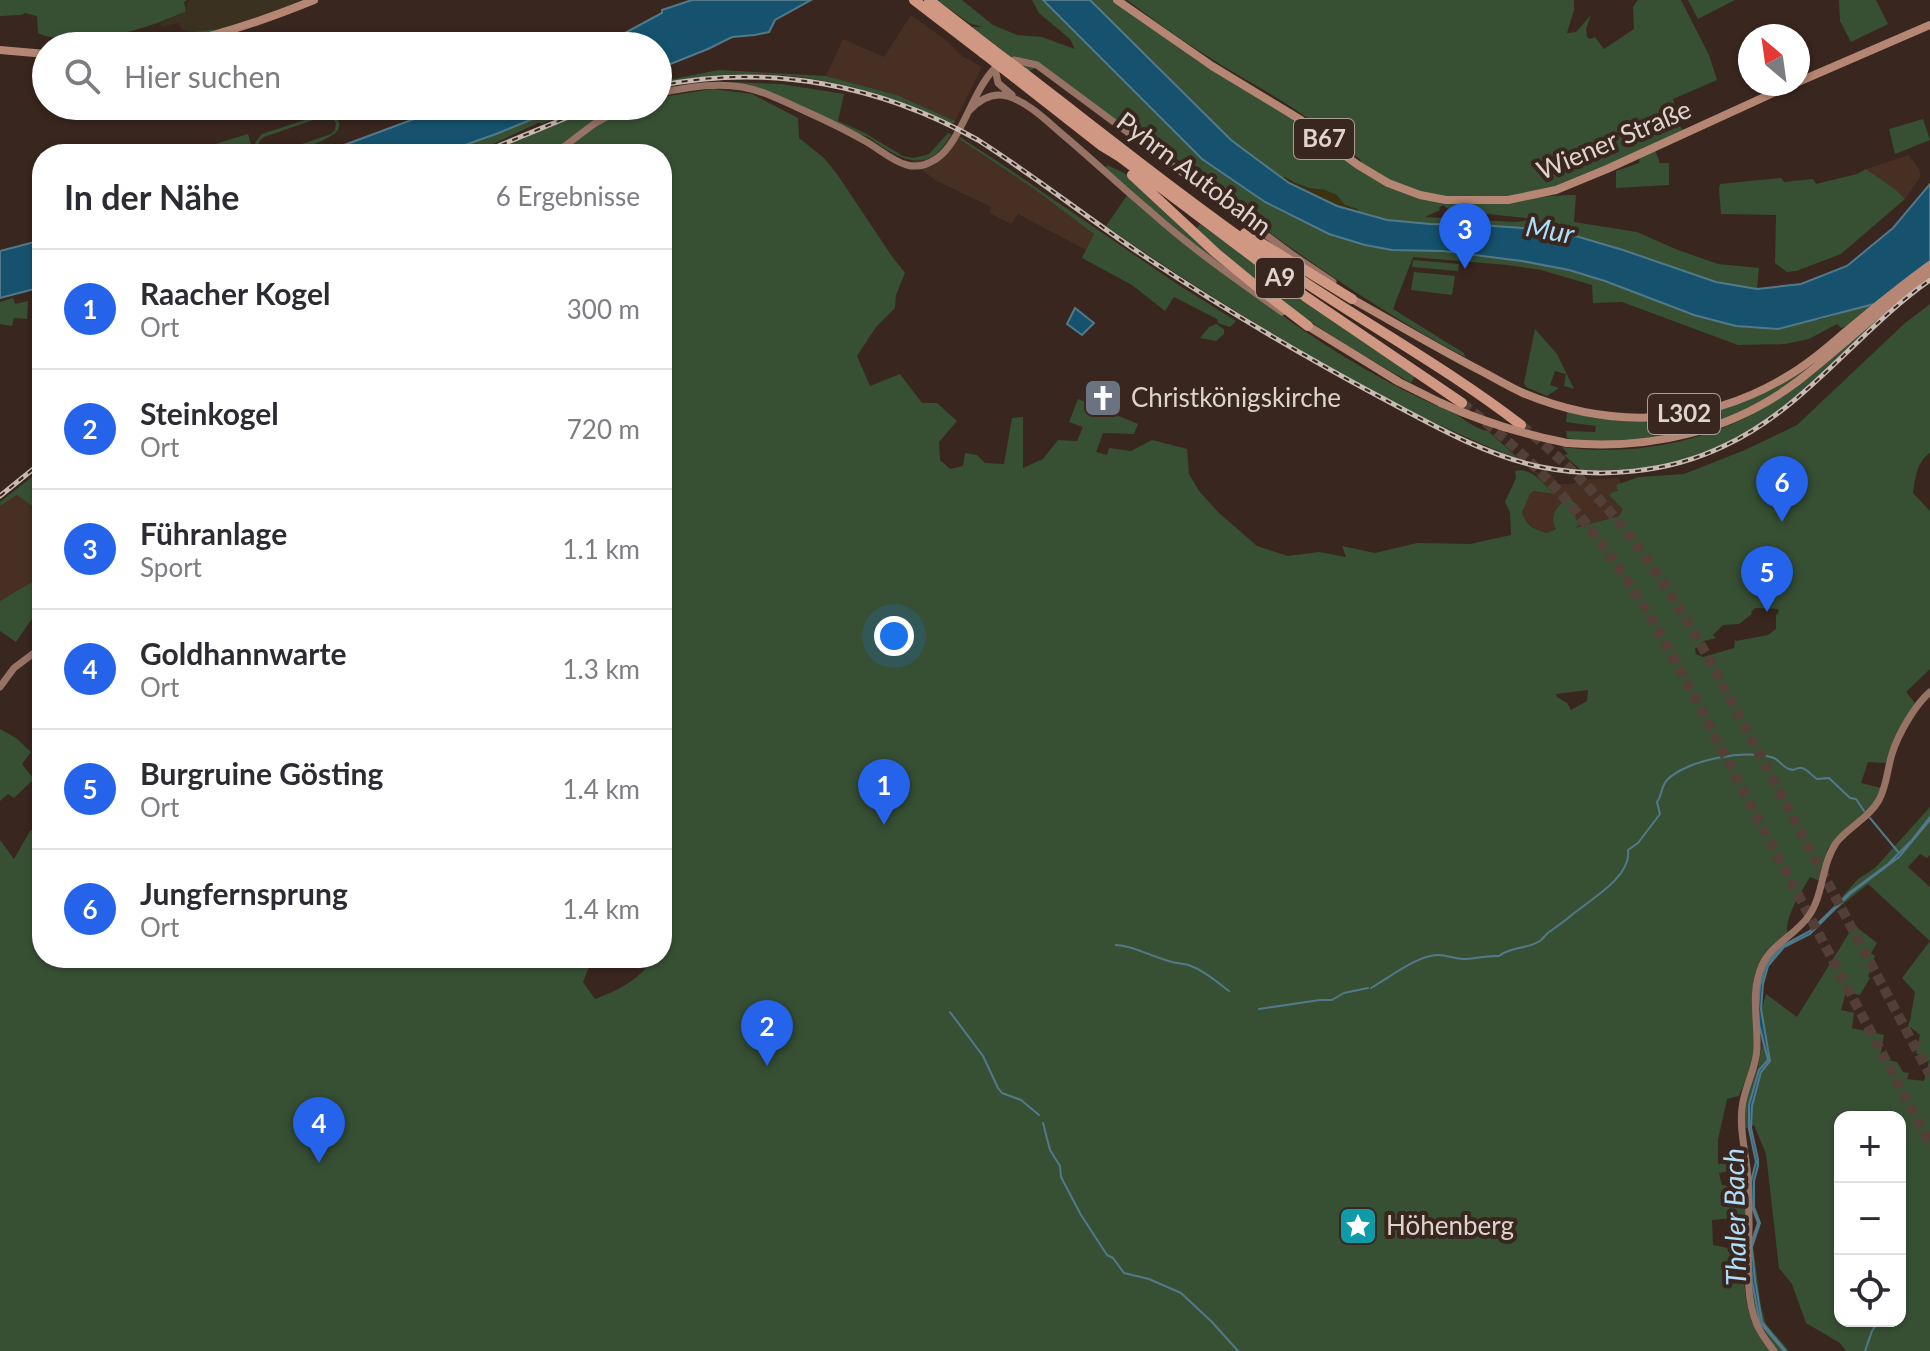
<!DOCTYPE html>
<html lang="de">
<meta charset="utf-8">
<style>
body{margin:0;font-family:Lato,sans-serif;background:#f2f2f3;color:#2b2b33}
.controls{position:absolute;right:24px;bottom:24px;display:grid;overflow:hidden;border-radius:16px;box-shadow:0 2px 6px #0004}
.controls button{width:72px;height:72px;display:grid;place-items:center;padding:0;border:0;border-bottom:2px solid #e1e1e2;background:#fff;color:#2b2b33;font:40px sans-serif}
.compass{position:absolute;left:1738px;top:24px;width:72px;height:72px;border-radius:50%;background:#fff;box-shadow:0 2px 6px #0004;rotate:331deg}
.you{position:absolute;left:894px;top:636px;width:28px;height:28px;margin:-20px;border:6px solid #fff;border-radius:50%;background:#1a73e8;box-shadow:0 0 0 12px #1a73e833}
.badge{display:grid;place-items:center;width:52px;height:52px;border-radius:50%;background:#2563eb;color:#fff;font-size:26px;font-weight:700}
.pin{position:absolute;translate:-50% -66px;filter:drop-shadow(0 2px 4px #0008)}
.pin::after{content:'';position:absolute;top:42px;width:28px;height:24px;background:inherit;clip-path:polygon(0 0,100% 0,50% 100%)}
.list{margin:0;padding:0;list-style:none}
h2{display:flex;justify-content:space-between;align-items:center;height:104px;margin:0;padding:0 32px;font-size:34px}
h2 small{font-size:26px;font-weight:400;color:#7c7c81}
.list li{display:grid;grid-template-columns:52px 1fr auto;gap:24px;align-items:center;box-sizing:border-box;height:120px;padding:0 32px;border-top:2px solid #e1e1e2}
.list b{display:block;font-size:30px;white-space:nowrap}
.list p{margin:0;font-size:26px;white-space:nowrap;color:#7c7c81}
.list em{font-size:26px;font-style:normal;color:#7c7c81}
.icon{flex:none;width:44px;height:44px;fill:none;stroke:currentColor;stroke-width:2;stroke-linecap:round;stroke-linejoin:round}
.map{position:relative;flex:none;width:1930px;height:1351px;overflow:hidden}
.search{position:absolute;background:#fff;box-shadow:0 2px 6px #0004;left:32px;top:32px;width:640px;height:88px;display:flex;align-items:center;gap:20px;box-sizing:border-box;padding:0 28px;border-radius:44px;color:#7c7c81;font-size:30px}
.panel{position:absolute;background:#fff;box-shadow:0 2px 6px #0004;left:32px;top:144px;width:640px;height:824px;border-radius:32px}
.map>svg:first-child{display:block}
.commercial{fill:#3a3121}
.built{fill:#472f24}
.green{fill:#375034;fill-rule:evenodd}
.sand{fill:#3b3212}
.water{fill:#16526d;stroke:#52798a;stroke-width:2}
.lines{fill:none;stroke-linecap:round;stroke-linejoin:round}
.stream{stroke:#52798a;stroke-width:2}
.motorway-tunnel{stroke:#524038;stroke-width:10;stroke-dasharray:10 5;stroke-linecap:butt}
.secondary{stroke:#977365;stroke-width:7}
.primary{stroke:#b58674;stroke-width:8}
.motorway{stroke:#d09882;stroke-width:10}
.rail-casing{stroke:#c7bab3;stroke-width:5}
.rail{stroke:#39261e;stroke-width:2;stroke-dasharray:6;stroke-linecap:butt}
.primary-bridge{stroke:#b58674;stroke-width:8}
.motorway-bridge{stroke:#d09882;stroke-width:10}
.labels{text-anchor:middle;stroke-width:8;stroke-linejoin:round;paint-order:stroke}
.shield{fill:#39261e;stroke:#ad9f98;stroke-width:2}
.shield-label{font-size:24px;font-weight:bold;fill:#dfd3cd}
.street-label{font-size:26px;fill:#dfd3cd;stroke:#39261e}
.poi-label{font-size:26px;fill:#dfd3cd;stroke:#39261e;text-anchor:start}
.water-label{font-size:28px;font-style:italic;fill:#addef9;stroke:#39261e}
</style>
<div class="map">
<svg width="1930" height="1351" viewBox="0 0 1930 1351">
<rect width="100%" height="100%" fill="#39261e"/>
<path class="commercial" d="M 191,0 L 301,0 L 260,19 L 217,30 L 190,34 L 182,29 L 179,23 L 161,27 L 161,23 L 186,11 L 188,2 Z"/>
<path class="built" d="M 911,15 L 947,41 L 962,56 L 982,67 L 955,121 L 897,95 L 826,76 L 843,39 L 884,57 Z
M 951,134 L 1034,189 L 1094,234 L 1086,250 L 1018,214 L 1011,224 L 989,213 L 991,207 L 935,180 L 911,161 L 922,161 L 944,146 Z
M 1909,155 L 1919,169 L 1921,176 L 1905,199 L 1895,189 L 1866,169 Z
M 1534,472 L 1551,474 L 1557,484 L 1573,484 L 1580,480 L 1619,478 L 1621,484 L 1617,491 L 1623,510 L 1619,516 L 1571,529 L 1553,520 L 1553,524 L 1556,528 L 1547,533 L 1539,531 L 1525,522 L 1521,512 L 1530,494 L 1534,491 L 1553,494 Z
M 17,494 L 42,513 L 42,582 L 37,579 L 0,601 L 0,506 Z"/>
<path class="green" d="M 0,0 L 187,0 L 184,2 L 186,11 C 149,28 111,40 69,38 C 58,38 48,38 38,33 L 37,16 L 25,13 L 21,15 L 0,16 Z
M 937,0 L 962,0 L 993,25 L 1017,35 L 1042,37 L 1075,49 L 1070,39 L 1039,13 L 1032,0 L 1043,0 L 1202,159 L 1265,202 L 1329,234 L 1392,250 L 1443,251 L 1522,261 L 1569,270 L 1605,281 L 1819,320 L 1874,304 L 1848,326 L 1841,328 L 1837,324 L 1809,339 L 1785,344 L 1738,345 L 1622,302 L 1593,303 L 1592,285 L 1541,270 L 1507,265 L 1413,257 L 1393,309 L 1464,353 L 1465,357 C 1375,310 1292,249 1210,189 L 1211,185 L 1139,130 L 1124,124 L 1119,129 L 1035,68 L 1029,71 L 972,27 L 982,27 L 969,23 Z
M 1090,0 L 1112,0 L 1199,62 L 1299,123 L 1327,147 L 1349,162 L 1361,162 L 1360,159 C 1339,145 1322,128 1302,114 C 1276,96 1249,82 1223,66 C 1190,46 1158,23 1127,0 L 1574,0 L 1574,10 L 1567,33 L 1576,32 L 1591,15 L 1586,29 L 1587,37 L 1590,39 L 1595,37 L 1604,49 L 1634,29 L 1633,7 L 1638,0 L 1681,0 L 1709,55 L 1717,80 L 1673,99 L 1681,128 L 1685,133 L 1534,196 L 1458,203 C 1498,205 1536,195 1576,195 L 1574,222 L 1637,232 L 1678,250 L 1718,264 L 1759,268 L 1757,289 L 1716,282 L 1623,250 L 1579,237 L 1535,229 L 1480,225 L 1430,224 L 1387,220 L 1360,213 L 1357,209 L 1345,205 L 1325,190 L 1309,188 L 1295,183 L 1285,177 L 1283,178 L 1231,140 ZM 1443,205 L 1453,213 L 1478,213 L 1536,219 L 1515,222 L 1425,217 L 1440,210 L 1439,208 Z
M 1688,0 L 1735,0 L 1698,19 Z
M 1839,0 L 1876,0 L 1888,24 L 1851,42 L 1840,21 Z
M 215,29 L 209,34 L 144,46 L 55,46 L 51,42 L 62,42 L 64,44 L 119,43 Z
M 719,70 L 826,76 L 897,95 L 955,121 L 953,124 C 933,116 912,105 890,98 C 837,80 776,70 719,75 C 699,77 678,81 658,84 L 658,82 Z
M 731,82 L 781,84 L 844,94 L 838,121 L 865,133 L 903,156 L 914,158 L 929,154 L 948,133 L 951,134 C 933,168 911,166 881,146 C 873,141 869,135 859,135 Z
M 713,89 L 752,94 L 798,118 L 799,138 L 824,158 L 837,174 L 891,255 L 905,273 L 896,295 L 895,308 L 876,327 L 857,356 L 870,386 L 900,374 L 922,403 L 937,403 L 957,421 L 939,442 L 940,460 L 950,469 L 963,466 L 965,453 L 977,455 L 985,463 L 1004,464 L 1012,418 L 1023,417 L 1023,468 L 1043,459 L 1058,440 L 1077,441 L 1083,427 L 1069,422 L 1078,399 L 1138,424 L 1134,434 L 1103,433 L 1096,452 L 1107,455 L 1109,448 L 1131,451 L 1152,440 L 1187,449 L 1189,474 L 1199,491 L 1219,513 L 1257,546 L 1288,556 L 1319,552 L 1346,557 L 1342,546 L 1375,553 L 1417,543 L 1470,544 L 1511,535 L 1510,512 L 1505,502 L 1516,478 L 1515,471 C 1533,467 1542,483 1554,494 L 1534,491 L 1530,494 L 1522,512 C 1526,526 1533,529 1547,533 L 1556,529 C 1548,517 1558,503 1570,498 L 1575,504 L 1571,508 L 1576,515 L 1575,518 L 1580,524 L 1575,528 L 1619,516 L 1623,509 L 1609,495 L 1613,492 L 1618,491 L 1616,485 L 1639,477 L 1684,474 L 1745,450 L 1797,425 L 1904,324 L 1930,304 L 1930,453 C 1917,461 1915,479 1913,493 L 1930,511 L 1930,669 L 1906,692 L 1915,703 L 1902,725 L 1886,763 L 1868,762 L 1861,783 L 1881,788 L 1875,802 L 1867,811 L 1849,825 L 1828,848 L 1820,881 L 1810,877 C 1800,894 1786,914 1787,934 C 1735,967 1759,1006 1754,1054 C 1752,1068 1744,1083 1739,1096 L 1727,1099 L 1718,1140 L 1718,1164 L 1733,1162 L 1733,1167 L 1736,1167 L 1738,1170 L 1733,1173 L 1729,1171 L 1719,1173 L 1722,1185 L 1727,1186 L 1730,1196 L 1739,1194 L 1740,1184 L 1735,1180 L 1739,1180 L 1739,1175 L 1745,1174 L 1746,1217 L 1712,1220 L 1713,1245 L 1742,1251 C 1744,1277 1744,1306 1755,1329 C 1759,1337 1765,1344 1770,1351 L 0,1351 L 0,840 L 14,859 L 30,831 L 42,825 L 42,958 L 587,958 L 590,964 L 583,982 L 595,999 C 617,991 641,979 653,958 L 662,958 L 662,943 L 665,938 L 662,925 L 662,154 L 561,154 C 578,139 617,109 638,106 C 645,105 652,106 658,106 L 658,98 L 662,97 ZM 1755,608 L 1778,609 L 1779,612 L 1776,615 L 1776,629 L 1768,635 L 1736,641 L 1735,639 L 1734,648 L 1703,657 L 1696,654 L 1695,649 L 1704,641 L 1716,638 L 1713,635 L 1723,625 L 1739,624 L 1752,614 L 1751,612 ZM 1588,690 L 1587,701 L 1571,710 L 1567,703 L 1557,697 L 1556,694 Z
M 564,106 L 567,106 L 570,110 L 587,106 L 541,124 L 540,122 L 472,154 L 440,154 L 496,134 Z
M 600,106 L 621,106 L 566,140 L 554,154 L 487,154 L 523,139 L 536,131 Z
M 330,113 C 364,135 296,149 282,154 L 273,154 L 331,134 L 335,130 L 336,123 L 331,117 L 325,116 L 264,137 L 260,140 L 258,146 L 263,154 L 257,152 L 255,143 L 262,134 L 323,114 Z
M 1923,119 L 1930,140 L 1895,154 L 1889,129 Z
M 248,134 L 254,154 L 190,154 L 189,152 Z
M 960,137 L 1006,167 L 1174,282 L 1236,321 L 1230,327 L 1218,323 L 1217,319 L 1174,297 L 1165,311 L 1132,285 L 1082,258 L 1094,234 L 1034,189 L 959,139 Z
M 1655,150 L 1660,163 L 1669,163 L 1669,185 L 1616,188 L 1616,171 L 1639,163 L 1640,157 Z
M 1107,165 L 1130,176 L 1242,281 L 1161,218 L 1106,169 Z
M 1866,169 L 1895,189 L 1905,199 L 1841,254 L 1796,271 L 1787,272 L 1775,263 L 1776,215 L 1721,214 L 1719,189 L 1720,184 L 1781,178 L 1784,182 L 1813,179 L 1816,184 L 1857,174 Z
M 1128,194 C 1231,278 1327,360 1451,412 C 1463,417 1475,430 1488,431 L 1519,459 C 1433,426 1353,382 1275,335 C 1217,300 1161,265 1106,226 Z
M 1200,224 L 1328,317 L 1415,376 L 1411,383 C 1355,351 1301,318 1251,278 C 1232,263 1214,246 1196,229 Z
M 1413,260 L 1459,264 L 1458,271 L 1412,267 Z
M 1414,272 L 1455,276 L 1452,295 L 1411,290 Z
M 1901,297 L 1903,299 L 1779,411 C 1737,442 1689,462 1637,469 C 1618,471 1599,470 1581,470 L 1564,455 L 1568,454 L 1562,447 C 1629,456 1704,444 1763,408 C 1780,397 1795,382 1811,370 C 1841,346 1871,321 1901,297 Z
M 13,298 L 15,304 L 28,301 L 27,319 L 14,318 L 12,326 L 0,324 L 0,302 Z
M 1216,324 L 1224,329 L 1224,334 L 1216,341 L 1200,338 L 1209,327 Z
M 1535,329 L 1557,354 L 1574,389 L 1564,386 L 1566,374 L 1555,371 L 1550,385 L 1559,388 L 1547,396 L 1526,387 L 1524,383 Z
M 1808,366 L 1810,367 C 1797,377 1784,388 1770,396 C 1717,430 1628,450 1567,438 L 1566,431 L 1595,432 L 1596,426 L 1566,422 L 1567,411 L 1593,418 L 1640,421 L 1712,412 Z
M 42,469 L 42,513 L 17,495 L 0,506 L 0,502 Z
M 37,579 L 42,582 L 42,604 L 16,642 L 0,631 L 0,601 Z
M 0,729 L 16,738 L 31,752 L 22,764 L 34,779 L 14,798 L 8,794 L 0,801 Z
M 1930,807 L 1930,855 L 1927,858 L 1920,854 L 1908,867 L 1930,887 L 1930,1351 L 1846,1351 L 1840,1343 L 1806,1323 L 1792,1284 L 1779,1268 L 1766,1154 L 1754,1125 L 1744,1129 L 1745,1096 L 1758,1067 L 1762,1045 L 1758,1020 L 1766,994 L 1797,1017 L 1854,925 L 1877,943 L 1871,953 L 1875,956 L 1868,976 L 1870,978 L 1860,995 L 1846,992 L 1841,1010 L 1854,1013 L 1852,1028 L 1884,1035 L 1880,1058 L 1897,1062 L 1903,1072 L 1909,1073 L 1907,1079 L 1924,1081 L 1929,1061 L 1916,1053 L 1920,1035 L 1908,1025 L 1910,1021 L 1915,992 L 1902,978 L 1930,941 L 1868,884 L 1837,909 L 1834,906 L 1858,879 L 1875,868 ZM 1840,1117 L 1900,1117 L 1900,1321 L 1840,1321 L 1839,1237 L 1840,1237 L 1840,1215 L 1836,1214 L 1840,1180 Z
M 1747,1252 L 1754,1254 L 1761,1307 L 1766,1324 L 1789,1351 L 1777,1351 L 1757,1318 L 1752,1302 Z"/>
<path class="sand" d="M 1285,177 L 1295,183 L 1309,188 L 1325,190 L 1337,195 L 1345,205 L 1357,209 L 1360,213 L 1337,206 L 1289,183 L 1283,178 Z"/>
<path class="water" d="M 692,0 L 811,0 L 775,20 L 769,32 L 755,35 L 732,37 L 708,49 L 658,69 L 658,46 L 601,46 L 662,13 L 662,10 Z
M 1043,0 L 1090,0 L 1231,140 L 1289,183 L 1337,206 L 1387,220 L 1430,224 L 1480,225 L 1535,229 L 1579,237 L 1623,250 L 1716,282 L 1757,289 L 1801,284 L 1847,266 L 1893,228 L 1930,184 L 1930,261 L 1874,304 L 1778,329 L 1736,326 L 1694,315 L 1605,281 L 1569,270 L 1522,261 L 1443,251 L 1392,250 L 1365,245 L 1329,234 L 1265,202 L 1202,159 Z
M 449,106 L 564,106 L 496,134 L 440,154 L 320,154 Z
M 42,240 L 42,287 L 0,298 L 0,251 Z
M 1075,308 L 1094,323 L 1082,335 L 1067,324 Z
M 1930,817 L 1930,820 L 1899,857 L 1850,894 L 1810,934 L 1784,947 L 1768,966 L 1763,984 L 1761,1009 L 1770,1061 L 1761,1072 L 1752,1106 L 1751,1128 L 1758,1159 L 1758,1166 L 1754,1181 L 1754,1207 L 1760,1223 L 1752,1247 L 1755,1280 L 1762,1322 L 1786,1351 L 1784,1351 L 1760,1323 L 1752,1281 L 1750,1247 L 1758,1223 L 1752,1207 L 1751,1181 L 1756,1162 L 1749,1129 L 1749,1105 L 1759,1070 L 1768,1060 L 1759,1024 L 1758,1010 L 1760,986 L 1766,965 L 1782,946 L 1810,931 L 1849,893 L 1888,864 L 1911,841 Z"/>
<g class="lines">
<path class="stream" d="M 1870,818 L 1899,853
M 1116,945 C 1135,946 1152,957 1172,962 C 1178,964 1185,963 1191,966 C 1205,971 1217,982 1229,991
M 1371,988 C 1389,978 1417,955 1438,955 C 1447,955 1455,959 1463,959 C 1475,959 1486,955 1499,956 C 1510,947 1527,949 1540,941 C 1543,939 1545,935 1549,932 C 1556,927 1562,923 1568,918 C 1586,902 1632,878 1628,850 L 1638,843 L 1660,814 L 1657,802 C 1662,796 1661,786 1667,780 C 1686,760 1748,748 1774,758 C 1780,761 1783,767 1789,769 C 1798,772 1792,767 1802,768 C 1807,769 1812,776 1817,779 L 1829,778 L 1850,798 L 1856,799 L 1864,811
M 1259,1009 L 1320,1000 L 1332,1000 L 1344,993 L 1368,988
M 950,1012 L 983,1056 L 998,1088 L 1002,1093 L 1021,1100 L 1039,1115
M 1043,1123 L 1050,1150 L 1060,1166 L 1061,1177 L 1081,1215 L 1107,1255 L 1113,1258 L 1124,1273 L 1149,1279 L 1181,1293 L 1212,1322 L 1238,1351
M 1900,1289 L 1901,1286
M 1865,1351 L 1872,1331 L 1879,1321"/>
<path class="motorway-tunnel" d="M 1462,403 C 1509,440 1551,479 1588,526 C 1656,612 1703,715 1755,813 C 1813,923 1872,1034 1930,1144
M 1521,425 C 1606,494 1659,568 1711,663 L 1930,1075"/>
<path class="secondary" d="M 1014,60 L 1037,65 L 1293,255 L 1333,282
M 995,68 L 998,83 L 1012,95
M 658,94 C 685,87 715,83 742,87 C 765,91 785,102 805,111 C 825,120 846,130 865,141 C 878,148 892,161 907,165 C 918,168 927,165 936,159 C 961,143 972,91 995,68
M 969,111 C 979,100 991,92 1007,96 C 1028,102 1046,120 1062,134 C 1092,159 1120,186 1150,211 C 1191,248 1237,280 1282,312
M 554,154 L 594,124 L 626,106
M 0,687 L 14,668 L 42,647
M 1774,1351 C 1768,1343 1761,1334 1757,1325 C 1744,1294 1749,1256 1749,1223 C 1749,1209 1748,1194 1748,1180 C 1747,1156 1739,1132 1742,1108 C 1744,1087 1756,1070 1757,1049 C 1758,1020 1750,992 1762,965 C 1772,944 1795,935 1808,917 C 1824,895 1821,865 1836,843 C 1848,827 1869,818 1879,800 C 1887,785 1887,770 1892,754 C 1898,734 1915,705 1930,692"/>
<path class="primary" d="M 1117,0 L 1212,66 L 1301,120 L 1333,147 L 1358,165 L 1388,183 L 1420,195 L 1446,200 L 1508,200 L 1556,190 L 1607,169 L 1793,84
M 167,46 C 219,36 265,20 314,0
M 0,50 L 46,54
M 1798,82 L 1930,25
M 1352,299 C 1397,324 1440,350 1485,373 C 1498,380 1510,387 1523,393 C 1611,430 1704,426 1786,377 C 1807,365 1826,349 1844,333 C 1872,310 1900,286 1930,265
M 1308,326 L 1399,382 L 1441,403
M 1567,443 C 1650,450 1731,432 1798,381 C 1843,346 1884,306 1930,272"/>
<path class="motorway" d="M 914,0 L 983,53
M 929,0 L 992,49
M 1024,73 C 1106,136 1187,201 1272,260 C 1353,317 1442,364 1521,425
M 1014,77 L 1102,146 L 1120,157 L 1306,297 L 1462,403
M 1132,175 L 1216,253 L 1261,290 L 1308,326
M 1245,233 L 1352,299"/>
<g class="rail-casing">
<path id="rail" d="M 658,86 C 769,63 880,85 978,140 C 1036,177 1090,220 1147,258 C 1222,308 1300,354 1380,397 C 1431,424 1484,455 1541,467 C 1601,479 1668,473 1724,446 C 1806,408 1857,331 1930,280
M 479,154 L 595,106
M 0,496 L 42,462"/>
</g>
<use href="#rail" class="rail"/>
<path class="primary-bridge" d="M 1441,403 C 1482,422 1523,434 1567,443"/>
<path class="motorway-bridge" d="M 992,49 L 1024,73
M 983,53 L 1014,77"/>
</g>
<defs>
<g id="church-square" transform="scale(2)"><rect x="-9" y="-9" width="18" height="18" rx="4" fill="#6b7280" stroke="#39261e"/><path d="M-1.2-6h2.4v3.5h3.3v2.4h-3.3V6h-2.4V-.1h-3.3v-2.4h3.3Z" fill="#fff"/></g>
<g id="sight-square" transform="scale(2)"><rect x="-9" y="-9" width="18" height="18" rx="4" fill="#0f9aa8" stroke="#39261e"/><path d="M0-6L1.8-2.2L6-1.7L2.9 1.2L3.7 5.4L0 3.3L-3.7 5.4L-2.9 1.2L-6-1.7L-1.8-2.2Z" fill="#fff"/></g>
</defs>
<g fill-rule="evenodd">
<use href="#church-square" x="1103" y="398"/>
<use href="#sight-square" x="1358" y="1226"/>
</g>
<g class="labels">
<g class="shield">
<rect x="1294" y="119" width="60" height="40" rx="6"/>
<rect x="1256" y="258" width="48" height="40" rx="6"/>
<rect x="1648" y="394" width="72" height="40" rx="6"/>
</g>
<g class="shield-label">
<text x="1324" y="147">B67</text>
<text x="1280" y="286">A9</text>
<text x="1684" y="422">L302</text>
</g>
<g class="street-label">
<text transform="translate(1614 140) rotate(-23)" y="9">Wiener Straße</text>
<text transform="translate(1194 174) rotate(37)" y="9">Pyhrn Autobahn</text>
</g>
<g class="poi-label">
<text x="1131" y="407">Christkönigskirche</text>
<text x="1386" y="1235">Höhenberg</text>
</g>
<g class="water-label">
<text transform="translate(1550 230) rotate(10)" y="10">Mur</text>
<text transform="translate(1735 1217) rotate(-91)" y="10">Thaler Bach</text>
</g>
</g>
</svg>
<div class="controls">
<button>+</button>
<button>−</button>
<button><svg class="icon" aria-label="locate" viewBox="0 0 24 24"><circle cx="12" cy="12" r="6"/><path d="M12 2v4M12 18v4M2 12h4M18 12h4"/></svg></button>
</div>
<svg class="compass" viewBox="-18 -18 36 36"><path d="M0-13l5 13h-10z" fill="#e53935"/><path d="M0 13l5-13h-10z" fill="#7c7c81"/></svg>
<div class="you"></div>
<div class="pin badge" style="left:884px;top:825px">1</div>
<div class="pin badge" style="left:767px;top:1066px">2</div>
<div class="pin badge" style="left:1465px;top:269px">3</div>
<div class="pin badge" style="left:319px;top:1163px">4</div>
<div class="pin badge" style="left:1767px;top:612px">5</div>
<div class="pin badge" style="left:1782px;top:522px">6</div>
<div class="search"><svg class="icon" aria-label="search" viewBox="0 0 24 24"><circle cx="10" cy="10" r="6"/><path d="M15 15l6 6"/></svg>Hier suchen</div>
<section class="panel">
<h2>In der Nähe<small>6 Ergebnisse</small></h2>
<ul class="list">
<li><span class="badge">1</span><div><b>Raacher Kogel</b><p>Ort</p></div><em>300 m</em></li>
<li><span class="badge">2</span><div><b>Steinkogel</b><p>Ort</p></div><em>720 m</em></li>
<li><span class="badge">3</span><div><b>Führanlage</b><p>Sport</p></div><em>1.1 km</em></li>
<li><span class="badge">4</span><div><b>Goldhannwarte</b><p>Ort</p></div><em>1.3 km</em></li>
<li><span class="badge">5</span><div><b>Burgruine Gösting</b><p>Ort</p></div><em>1.4 km</em></li>
<li><span class="badge">6</span><div><b>Jungfernsprung</b><p>Ort</p></div><em>1.4 km</em></li>
</ul>
</section>
</div>
